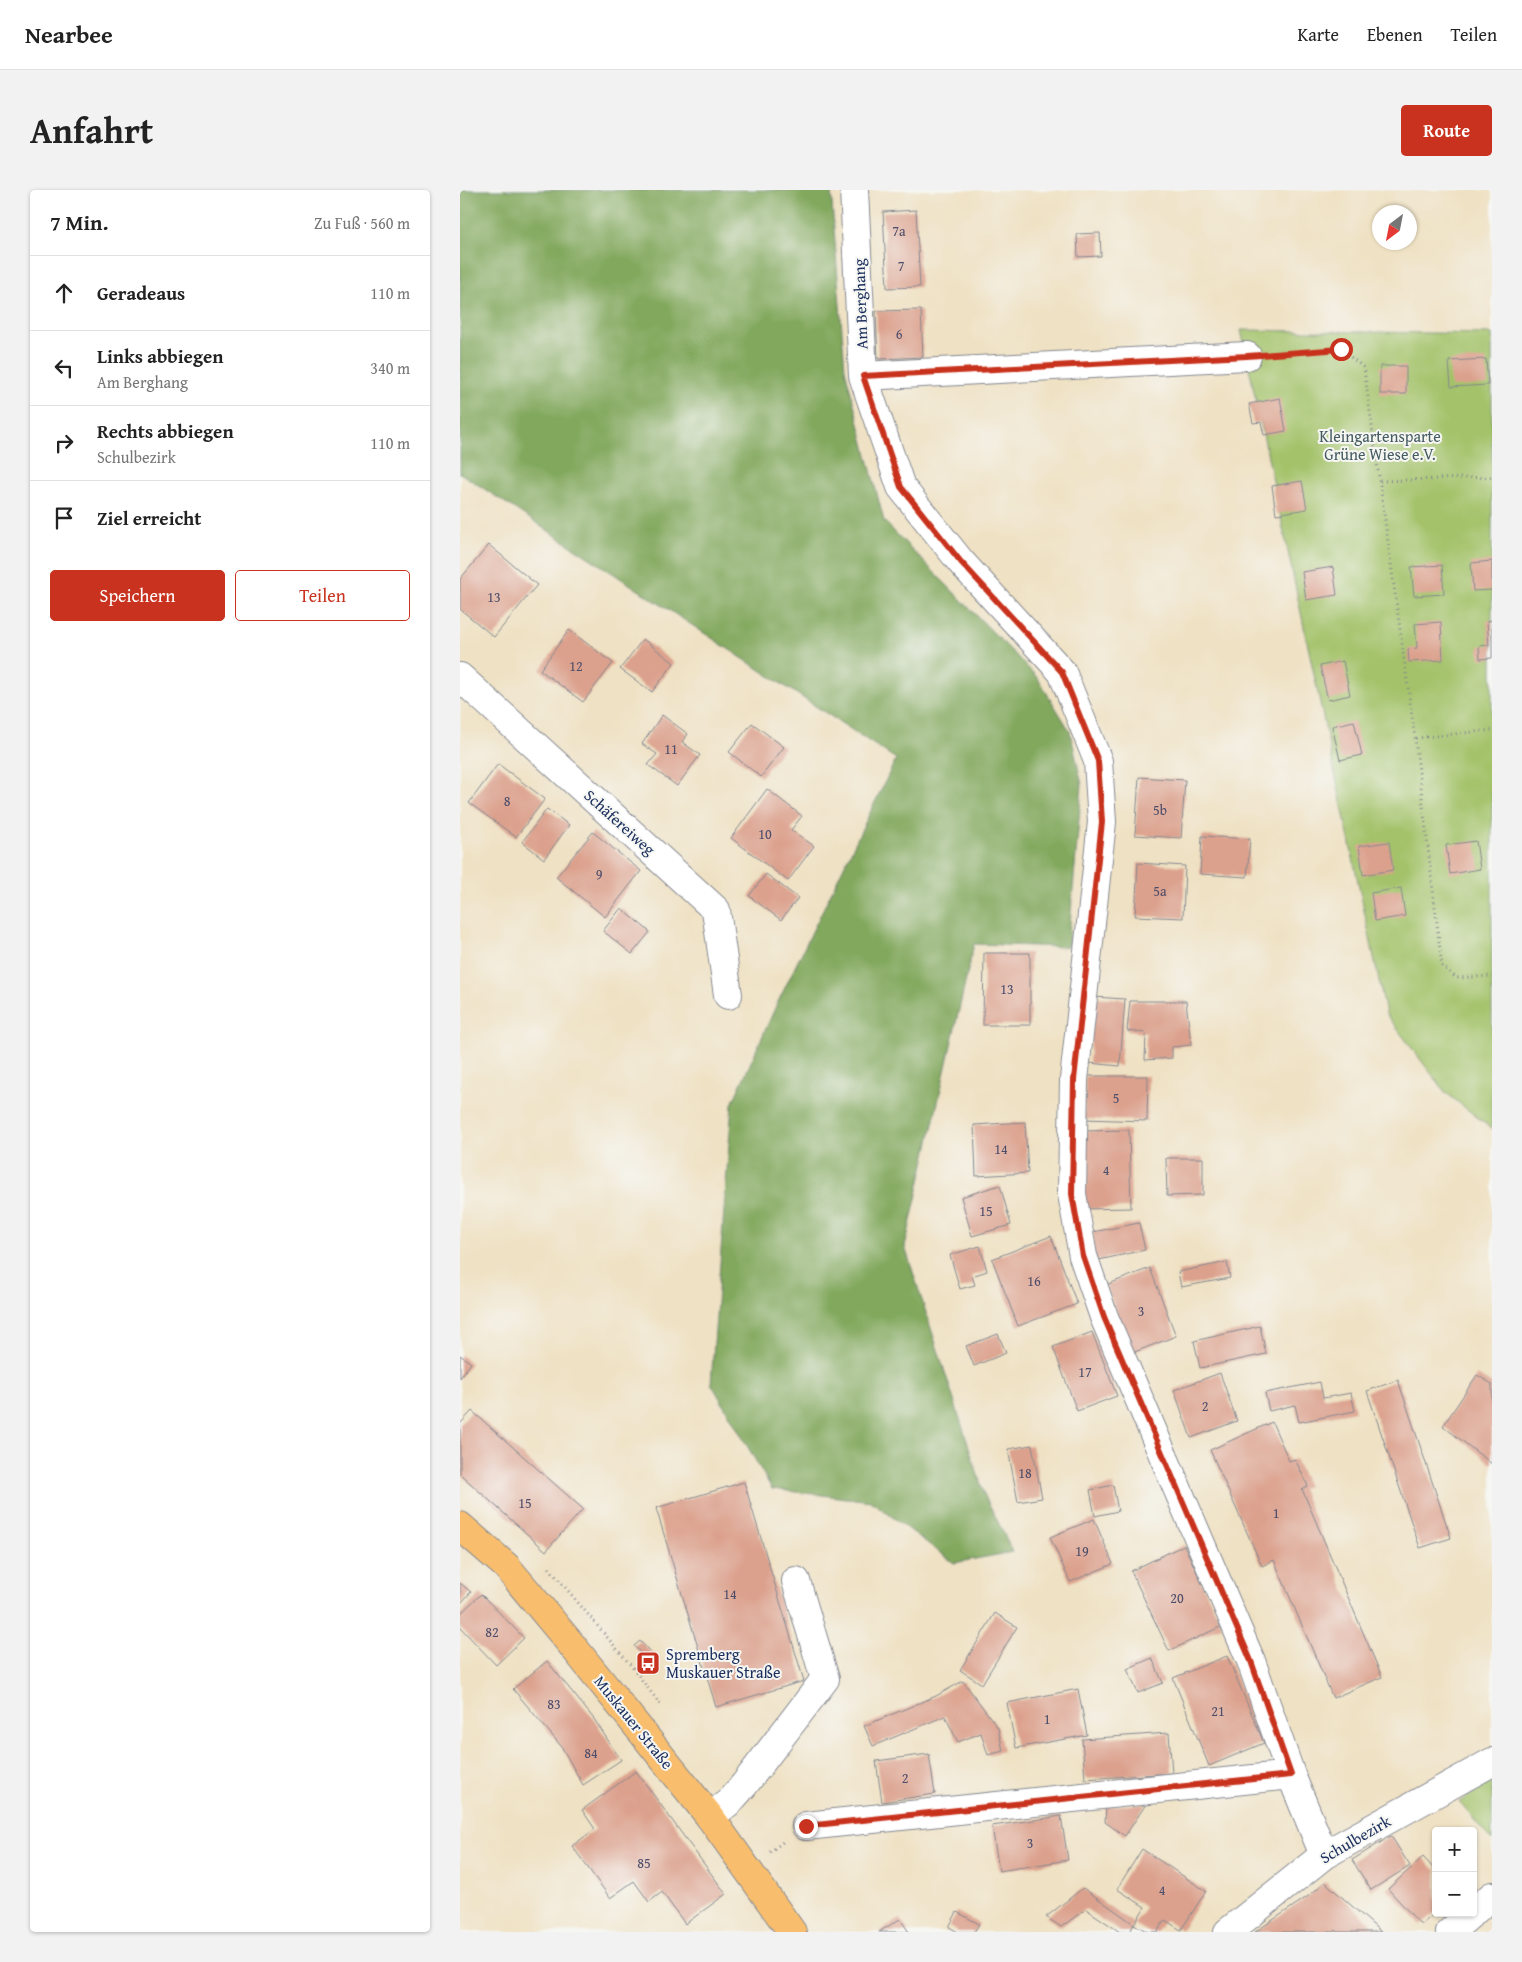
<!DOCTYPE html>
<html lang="de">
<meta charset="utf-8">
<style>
body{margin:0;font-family:"Gentium Book Plus",serif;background:#f2f2f2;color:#222}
.controls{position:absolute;right:15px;bottom:15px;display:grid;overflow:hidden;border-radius:5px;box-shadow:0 1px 4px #0004}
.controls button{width:45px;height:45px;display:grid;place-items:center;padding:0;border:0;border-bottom:1px solid #e0e0e0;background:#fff;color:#222;font:25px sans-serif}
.compass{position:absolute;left:912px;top:15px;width:45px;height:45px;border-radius:50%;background:#fff;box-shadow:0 1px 4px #0004;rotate:212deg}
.stop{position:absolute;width:15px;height:15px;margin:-11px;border:4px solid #c8321e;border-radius:50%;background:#fff}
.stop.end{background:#c8321e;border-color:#fff;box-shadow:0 1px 5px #0008}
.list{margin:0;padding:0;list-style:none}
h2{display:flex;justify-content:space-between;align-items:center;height:65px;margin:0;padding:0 20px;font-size:21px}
h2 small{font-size:16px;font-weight:400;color:#767676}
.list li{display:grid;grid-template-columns:32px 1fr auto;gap:15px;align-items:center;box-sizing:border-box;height:75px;padding:0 20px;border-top:1px solid #e0e0e0}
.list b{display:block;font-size:19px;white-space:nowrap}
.list p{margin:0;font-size:16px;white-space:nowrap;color:#767676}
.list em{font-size:16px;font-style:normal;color:#767676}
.actions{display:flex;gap:10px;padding:15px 20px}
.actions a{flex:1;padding:11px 0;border:1px solid #c8321e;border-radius:5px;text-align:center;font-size:18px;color:#c8321e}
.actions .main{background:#c8321e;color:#fff}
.icon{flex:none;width:28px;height:28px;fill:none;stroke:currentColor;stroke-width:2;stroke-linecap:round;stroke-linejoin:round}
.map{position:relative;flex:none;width:1032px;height:1742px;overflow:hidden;border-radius:5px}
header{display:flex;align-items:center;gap:30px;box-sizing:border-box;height:70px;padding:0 25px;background:#fff;border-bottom:1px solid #e0e0e0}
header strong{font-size:24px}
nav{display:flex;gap:28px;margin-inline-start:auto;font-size:18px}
.intro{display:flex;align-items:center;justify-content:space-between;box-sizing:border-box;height:120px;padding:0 30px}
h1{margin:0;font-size:35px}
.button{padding:12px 22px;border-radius:5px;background:#c8321e;color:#fff;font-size:18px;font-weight:700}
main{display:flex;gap:30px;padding:0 30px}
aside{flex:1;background:#fff;border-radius:5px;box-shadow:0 1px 4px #0004}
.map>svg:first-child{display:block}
.green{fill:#a3c269;stroke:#5f7864}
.forest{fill:#82a85d;stroke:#4e6c5e}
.building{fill:#dca18d}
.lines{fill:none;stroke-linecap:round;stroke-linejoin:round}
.minor-casing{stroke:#858890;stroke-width:30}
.major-casing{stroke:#858890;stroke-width:30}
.path{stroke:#858890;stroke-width:3;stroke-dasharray:1 4;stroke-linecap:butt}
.minor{stroke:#fff;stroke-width:28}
.major{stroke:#f9be6d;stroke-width:28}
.route{stroke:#c8321e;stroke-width:6}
.labels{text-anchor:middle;stroke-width:4;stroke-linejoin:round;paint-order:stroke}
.number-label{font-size:14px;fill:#4b4c6a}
.street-label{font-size:16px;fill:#1b2f5e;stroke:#f6f6f2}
.park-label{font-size:16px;fill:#445b61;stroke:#f6f6f2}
.poi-label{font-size:16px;fill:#1b2f5e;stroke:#f6f6f2;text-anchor:start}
</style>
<header>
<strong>Nearbee</strong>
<nav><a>Karte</a><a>Ebenen</a><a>Teilen</a></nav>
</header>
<div class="intro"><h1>Anfahrt</h1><a class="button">Route</a></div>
<main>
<aside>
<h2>7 Min.<small>Zu Fuß · 560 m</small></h2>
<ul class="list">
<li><svg class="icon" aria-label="ahead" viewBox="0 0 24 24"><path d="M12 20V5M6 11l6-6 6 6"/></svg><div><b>Geradeaus</b></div><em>110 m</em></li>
<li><svg class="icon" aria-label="left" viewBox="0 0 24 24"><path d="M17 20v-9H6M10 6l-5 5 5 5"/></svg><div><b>Links abbiegen</b><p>Am Berghang</p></div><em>340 m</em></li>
<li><svg class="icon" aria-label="right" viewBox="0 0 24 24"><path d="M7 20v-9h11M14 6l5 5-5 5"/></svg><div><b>Rechts abbiegen</b><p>Schulbezirk</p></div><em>110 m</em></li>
<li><svg class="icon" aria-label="arrive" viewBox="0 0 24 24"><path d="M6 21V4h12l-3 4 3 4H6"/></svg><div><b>Ziel erreicht</b></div></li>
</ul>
<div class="actions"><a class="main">Speichern</a><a>Teilen</a></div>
</aside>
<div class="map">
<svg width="1032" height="1742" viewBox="0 0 1032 1742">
<rect width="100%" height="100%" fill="#f6f6f2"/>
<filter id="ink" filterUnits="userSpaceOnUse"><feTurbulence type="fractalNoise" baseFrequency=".02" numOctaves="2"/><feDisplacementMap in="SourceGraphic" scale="10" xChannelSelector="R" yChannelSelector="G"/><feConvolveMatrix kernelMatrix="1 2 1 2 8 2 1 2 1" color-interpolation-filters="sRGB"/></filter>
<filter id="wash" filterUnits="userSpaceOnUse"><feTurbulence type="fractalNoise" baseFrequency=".0096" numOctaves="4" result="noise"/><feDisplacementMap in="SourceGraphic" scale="20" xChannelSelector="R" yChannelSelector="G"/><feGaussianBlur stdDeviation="1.12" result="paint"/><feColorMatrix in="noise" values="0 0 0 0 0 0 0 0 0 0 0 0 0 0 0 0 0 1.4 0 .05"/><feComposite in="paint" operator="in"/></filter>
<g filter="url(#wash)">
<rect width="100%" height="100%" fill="#efe1c3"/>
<path class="green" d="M 781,140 L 1032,144 L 1032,939 L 985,902 L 926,824 Z
M 1032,1591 L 1032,1651 L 999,1612 Z"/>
<path class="forest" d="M 0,0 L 371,0 L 385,179 L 424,331 L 577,487 L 610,541 L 622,595 L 608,757 L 514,754 L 445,1057 L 524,1304 L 553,1362 L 494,1373 L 411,1311 L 312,1299 L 251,1193 L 272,914 L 316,816 L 436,569 L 0,283 Z"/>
<g id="blocks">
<path class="building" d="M 456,20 L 460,97 L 427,98 L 423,22 Z
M 640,43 L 641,66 L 618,67 L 617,44 Z
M 461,120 L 463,167 L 418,169 L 416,121 Z
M 1026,169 L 1028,195 L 991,197 L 989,171 Z
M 920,176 L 946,176 L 946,204 L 920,204 Z
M 820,208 L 826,241 L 804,245 L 801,232 L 793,233 L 789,214 Z
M 842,291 L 847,319 L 816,324 L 812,296 Z
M 29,355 L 77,395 L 34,447 L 0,419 L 0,389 Z
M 1032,371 L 1032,400 L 1013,401 L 1011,373 Z
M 982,375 L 984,404 L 954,406 L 951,377 Z
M 873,377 L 877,405 L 846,410 L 842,382 Z
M 1032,430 L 1032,468 L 1020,469 L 1019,456 L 1029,455 L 1027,431 Z
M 981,432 L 983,470 L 949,472 L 948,459 L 957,458 L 955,434 Z
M 109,440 L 153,473 L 123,512 L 80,480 Z
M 183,449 L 214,473 L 192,502 L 160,479 Z
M 883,471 L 890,505 L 868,510 L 860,476 Z
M 202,525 L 228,544 L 222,552 L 240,565 L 217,596 L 188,575 L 197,564 L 182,554 Z
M 894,531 L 902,565 L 880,570 L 872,536 Z
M 292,533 L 324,557 L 301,587 L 269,562 Z
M 38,574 L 85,609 L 56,647 L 9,613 Z
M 679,587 L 725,590 L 721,648 L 675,645 Z
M 307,599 L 342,626 L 331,640 L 354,656 L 328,691 L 271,648 Z
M 87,619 L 109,635 L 84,669 L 62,652 Z
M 133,642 L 181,681 L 145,727 L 96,687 Z
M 742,646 L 790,649 L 787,687 L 740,684 Z
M 1016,651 L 1020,679 L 990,684 L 986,655 Z
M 929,652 L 933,680 L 903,685 L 899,656 Z
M 678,673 L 725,676 L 723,728 L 675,726 Z
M 306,684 L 338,708 L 321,730 L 289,706 Z
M 941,698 L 945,726 L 915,731 L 911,703 Z
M 161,718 L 190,742 L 172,764 L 143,741 Z
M 524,763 L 570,763 L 570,835 L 523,835 Z
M 634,807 L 665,809 L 660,876 L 629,873 Z
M 670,811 L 726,811 L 731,855 L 712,857 L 712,868 L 685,870 L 686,843 L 667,841 Z
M 625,886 L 688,886 L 687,931 L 624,929 Z
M 565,932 L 568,983 L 516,986 L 514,935 Z
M 669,940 L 671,1018 L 623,1019 L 622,941 Z
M 706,968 L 743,968 L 743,1005 L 707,1006 Z
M 540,995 L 551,1035 L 512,1046 L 501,1007 Z
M 679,1033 L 685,1060 L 634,1071 L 628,1043 Z
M 591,1046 L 617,1114 L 558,1136 L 532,1069 Z
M 520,1056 L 527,1081 L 512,1086 L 515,1095 L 500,1099 L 490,1065 Z
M 767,1072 L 770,1088 L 721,1097 L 718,1082 Z
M 690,1078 L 716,1146 L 672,1163 L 646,1095 Z
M 800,1136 L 806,1164 L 740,1178 L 734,1151 Z
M 632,1142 L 657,1206 L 617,1221 L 593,1157 Z
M 538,1144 L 546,1163 L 514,1176 L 506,1156 Z
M 0,1165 L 11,1173 L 0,1188 Z
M 760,1183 L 777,1231 L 731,1248 L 714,1200 Z
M 1017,1185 L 1032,1194 L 1032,1274 L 983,1236 Z
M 938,1190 L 991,1348 L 960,1358 L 907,1201 Z
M 860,1192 L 863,1208 L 891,1203 L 895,1221 L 839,1232 L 835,1215 L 809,1221 L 805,1203 Z
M 12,1221 L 123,1319 L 86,1361 L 0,1284 L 0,1234 Z
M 812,1232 L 829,1271 L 835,1269 L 848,1296 L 842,1299 L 922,1487 L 873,1508 L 814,1370 L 802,1376 L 750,1260 Z
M 572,1255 L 582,1308 L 558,1312 L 548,1259 Z
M 284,1292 L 344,1491 L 256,1517 L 196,1318 Z
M 653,1295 L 658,1321 L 635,1326 L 630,1300 Z
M 634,1329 L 653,1374 L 610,1392 L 590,1347 Z
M 724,1355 L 762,1436 L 709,1461 L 671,1381 Z
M 0,1393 L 11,1402 L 0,1414 Z
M 21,1404 L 64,1448 L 36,1475 L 0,1437 L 0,1424 Z
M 535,1423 L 557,1437 L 522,1494 L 500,1480 Z
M 180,1451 L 193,1465 L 187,1470 L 174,1456 Z
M 767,1466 L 804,1553 L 749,1576 L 713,1488 Z
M 692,1468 L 703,1493 L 678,1503 L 667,1479 Z
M 87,1471 L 134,1529 L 161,1570 L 123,1595 L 101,1556 L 53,1499 Z
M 503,1491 L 538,1538 L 543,1561 L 528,1565 L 521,1543 L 498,1552 L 485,1526 L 413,1556 L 404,1536 L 476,1506 Z
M 618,1499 L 627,1545 L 556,1558 L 547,1513 Z
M 709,1543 L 712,1583 L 625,1589 L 622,1549 Z
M 469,1564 L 475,1604 L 422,1612 L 416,1571 Z
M 176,1581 L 266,1704 L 225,1734 L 202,1702 L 189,1712 L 174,1691 L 150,1708 L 112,1656 L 135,1639 L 122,1620 Z
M 686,1614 L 665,1646 L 645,1632 L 646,1616 Z
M 601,1626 L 608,1670 L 539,1681 L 532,1636 Z
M 931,1646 L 950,1676 L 911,1700 L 892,1670 Z
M 682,1659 L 746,1701 L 721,1740 L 705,1730 L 697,1742 L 688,1742 L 674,1734 L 685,1717 L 657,1699 Z
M 963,1667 L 976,1681 L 976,1722 L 961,1735 L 928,1699 Z
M 865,1692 L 921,1742 L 878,1742 L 876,1740 L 874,1742 L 795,1742 L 850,1705 Z
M 623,1698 L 674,1734 L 670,1742 L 660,1742 L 626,1719 L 601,1737 L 586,1727 Z
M 497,1722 L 519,1734 L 514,1742 L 498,1742 L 489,1737 Z
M 440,1729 L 449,1742 L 419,1742 Z"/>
</g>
</g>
<g filter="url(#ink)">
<use href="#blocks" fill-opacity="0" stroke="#858890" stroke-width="1"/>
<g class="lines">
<g class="minor-casing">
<path id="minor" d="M 394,0 L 403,186 L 441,297 L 501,372 L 602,482 L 638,571 L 642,632 L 614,890 L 612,1004 L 623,1066 L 644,1127 L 791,1471 L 831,1585 L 864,1665
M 403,186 L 787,166
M 0,487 L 256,720 L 268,805
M 250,1627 L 269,1612 L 284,1595 L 365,1489 L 336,1391
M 346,1636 L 831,1585
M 1013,1722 L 1032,1706
M 768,1742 L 864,1665 L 1032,1572
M 990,1742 L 1012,1723"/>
</g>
<g class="major-casing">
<path id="major" d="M 0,1336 L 46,1376 L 111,1454 L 250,1627 L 332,1742"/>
</g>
<path class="path" d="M 814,164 L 881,159 L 904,178 L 955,548 L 982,776 L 996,788 L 1032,786
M 920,291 L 1032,287
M 956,548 L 1032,540
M 89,1378 L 173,1478 L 202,1517
M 310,1662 L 323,1652"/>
<use href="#minor" class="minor"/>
<use href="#major" class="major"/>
</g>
</g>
<g class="lines" filter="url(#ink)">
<path class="route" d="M 346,1636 L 831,1585 L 791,1471 L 644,1127 L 623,1066 L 612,1004 L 614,890 L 642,632 L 638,571 L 602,482 L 501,372 L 441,297 L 403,186 L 787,166 L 881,159"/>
</g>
<defs>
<g id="bus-square" transform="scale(1.25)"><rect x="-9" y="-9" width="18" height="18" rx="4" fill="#c8321e" stroke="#f6f6f2"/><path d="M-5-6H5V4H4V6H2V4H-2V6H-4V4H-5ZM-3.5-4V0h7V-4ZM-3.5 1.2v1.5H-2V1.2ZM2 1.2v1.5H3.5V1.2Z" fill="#fff"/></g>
</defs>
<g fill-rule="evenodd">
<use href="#bus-square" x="188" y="1473"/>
</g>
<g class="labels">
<g class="number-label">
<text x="439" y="46">7a</text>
<text x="441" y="81">7</text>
<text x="439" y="149">6</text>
<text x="34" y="412">13</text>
<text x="116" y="481">12</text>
<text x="211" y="564">11</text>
<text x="47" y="616">8</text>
<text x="700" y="625">5b</text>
<text x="305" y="649">10</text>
<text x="139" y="689">9</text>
<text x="700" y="706">5a</text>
<text x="547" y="804">13</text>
<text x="656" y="913">5</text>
<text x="541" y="964">14</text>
<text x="646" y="985">4</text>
<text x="526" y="1026">15</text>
<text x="574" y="1096">16</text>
<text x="681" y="1126">3</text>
<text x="625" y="1187">17</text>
<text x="745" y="1221">2</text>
<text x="565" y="1288">18</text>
<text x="65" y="1318">15</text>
<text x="816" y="1328">1</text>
<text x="622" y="1366">19</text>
<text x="270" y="1409">14</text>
<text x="717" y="1413">20</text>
<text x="32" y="1447">82</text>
<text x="94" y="1519">83</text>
<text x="758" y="1526">21</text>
<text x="587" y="1534">1</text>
<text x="131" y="1568">84</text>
<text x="445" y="1593">2</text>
<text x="570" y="1658">3</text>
<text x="184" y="1678">85</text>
<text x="702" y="1705">4</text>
</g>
<g class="street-label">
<text transform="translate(400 114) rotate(-92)" y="6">Am Berghang</text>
<text transform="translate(160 632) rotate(42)" y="6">Schäfereiweg</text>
<text transform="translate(174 1532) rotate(51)" y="6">Muskauer Straße</text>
<text transform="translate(895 1649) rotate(-30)" y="6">Schulbezirk</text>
</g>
<g class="park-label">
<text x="920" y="252">Kleingartensparte<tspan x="920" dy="18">Grüne Wiese e.V.</tspan></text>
</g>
<g class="poi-label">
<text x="206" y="1470">Spremberg<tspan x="206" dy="18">Muskauer Straße</tspan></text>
</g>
</g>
</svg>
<div class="controls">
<button>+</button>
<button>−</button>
</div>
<svg class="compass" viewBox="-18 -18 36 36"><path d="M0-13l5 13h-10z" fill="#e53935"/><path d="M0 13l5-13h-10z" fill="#767676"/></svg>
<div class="stop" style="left:881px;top:159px"></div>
<div class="stop end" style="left:346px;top:1636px"></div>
</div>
</main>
